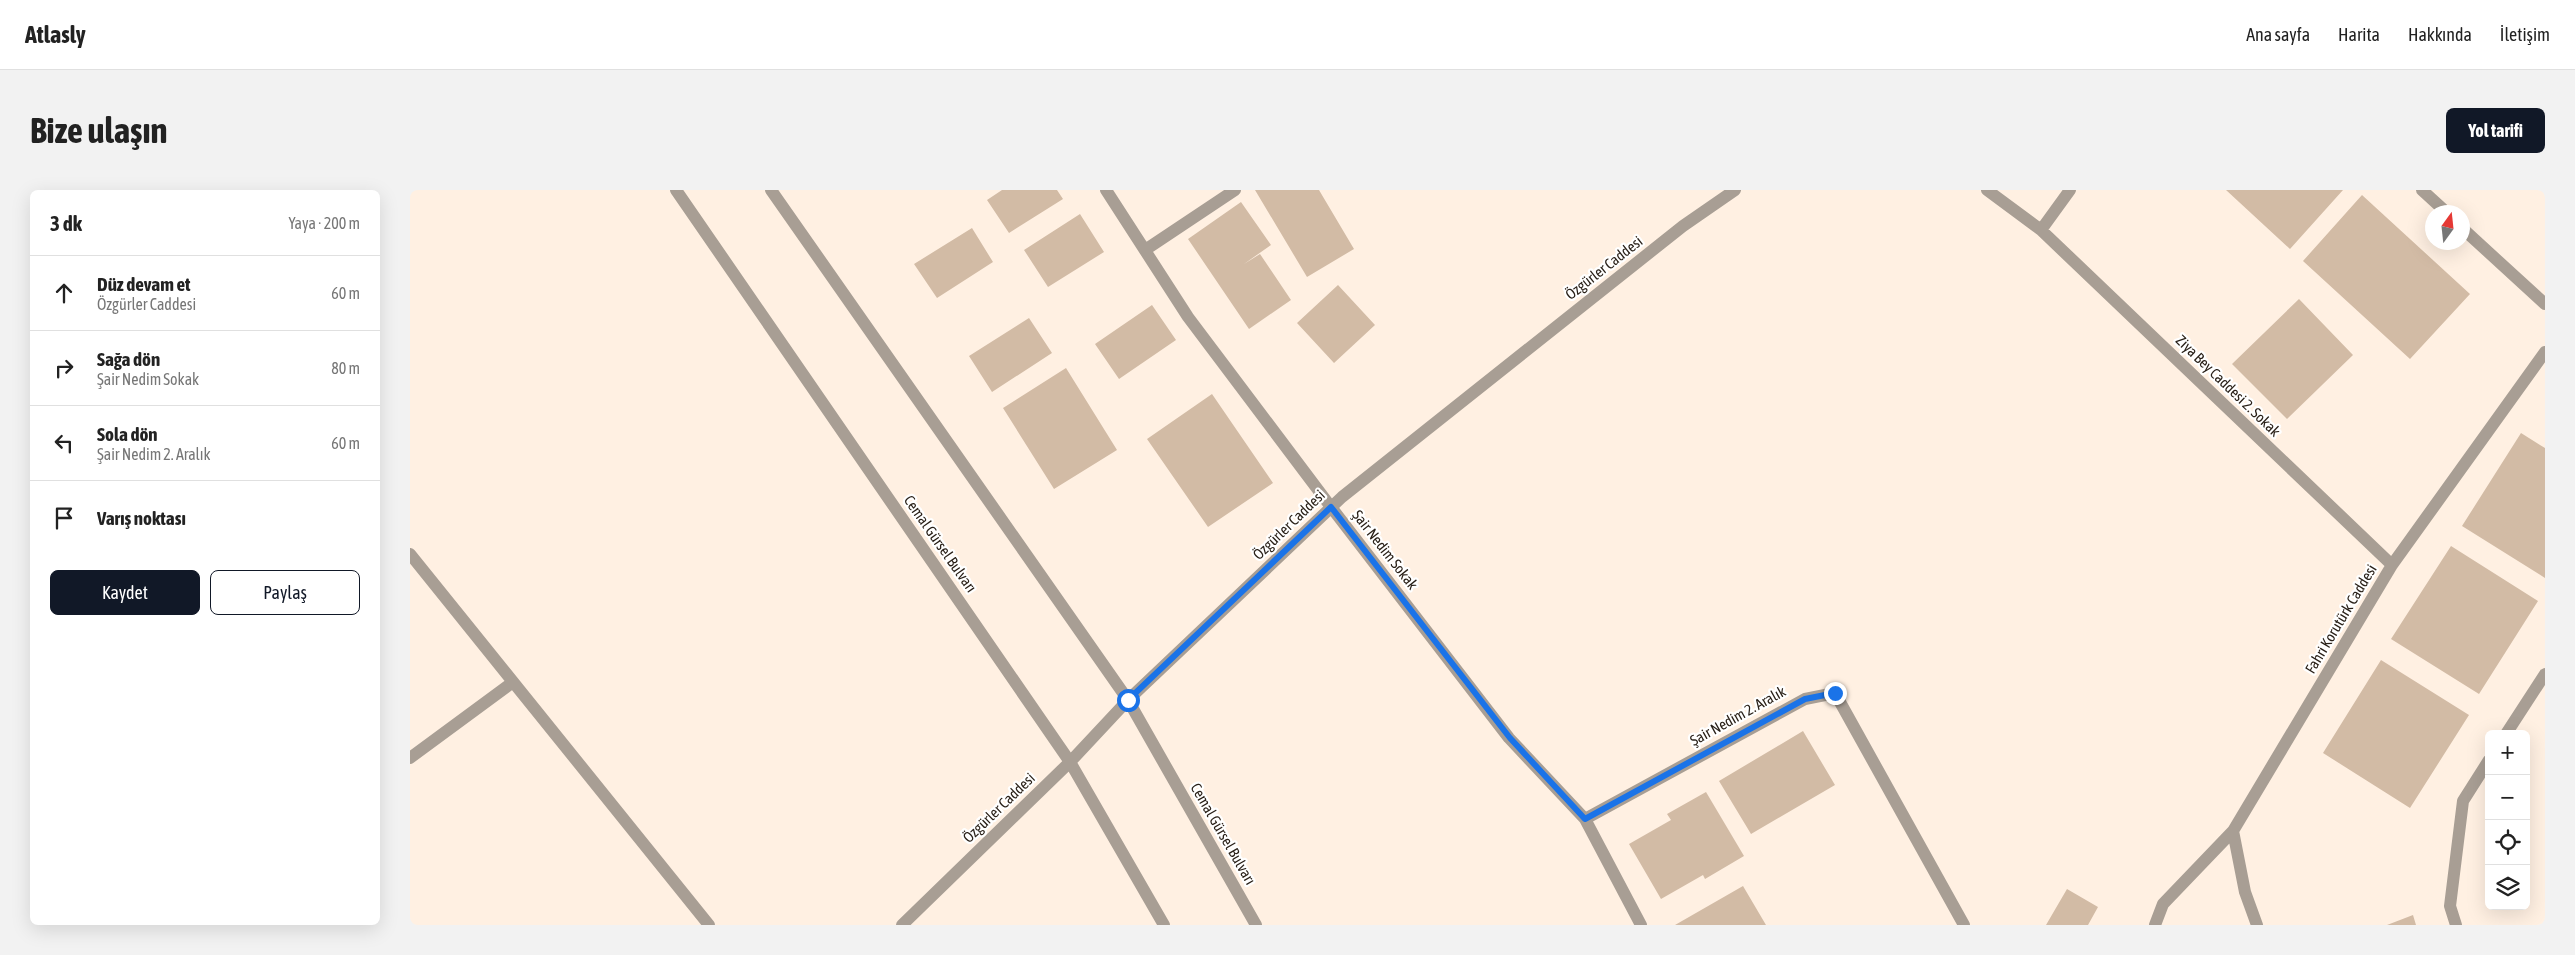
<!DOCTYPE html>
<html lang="tr">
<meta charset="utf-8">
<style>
body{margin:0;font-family:"Asap Condensed",sans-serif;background:#f2f2f2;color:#222}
.controls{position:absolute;right:15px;bottom:15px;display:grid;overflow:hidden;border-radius:8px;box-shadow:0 5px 20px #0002}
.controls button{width:45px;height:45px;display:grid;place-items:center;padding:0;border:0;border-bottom:1px solid #e0e0e0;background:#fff;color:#222;font:25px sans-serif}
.compass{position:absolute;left:2015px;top:15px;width:45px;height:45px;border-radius:50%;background:#fff;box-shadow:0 5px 20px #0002;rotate:15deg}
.stop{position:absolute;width:15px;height:15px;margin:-11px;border:4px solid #1a73e8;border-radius:50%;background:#fff}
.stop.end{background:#1a73e8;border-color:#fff;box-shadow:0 1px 5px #0008}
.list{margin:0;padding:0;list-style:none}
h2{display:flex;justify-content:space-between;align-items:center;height:65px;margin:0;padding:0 20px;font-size:21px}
h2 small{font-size:16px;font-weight:400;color:#767676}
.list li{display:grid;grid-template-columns:32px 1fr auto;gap:15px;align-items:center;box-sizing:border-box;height:75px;padding:0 20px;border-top:1px solid #e0e0e0}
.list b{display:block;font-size:19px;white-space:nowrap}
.list p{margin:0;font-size:16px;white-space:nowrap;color:#767676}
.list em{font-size:16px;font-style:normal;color:#767676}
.actions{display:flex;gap:10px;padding:15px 20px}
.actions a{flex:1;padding:11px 0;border:1px solid #111827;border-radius:8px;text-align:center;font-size:18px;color:#111827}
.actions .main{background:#111827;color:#fff}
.icon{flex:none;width:28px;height:28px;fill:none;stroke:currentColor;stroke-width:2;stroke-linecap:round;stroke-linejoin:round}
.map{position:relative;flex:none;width:2135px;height:735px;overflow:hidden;border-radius:8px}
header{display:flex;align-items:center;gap:30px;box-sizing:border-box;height:70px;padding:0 25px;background:#fff;border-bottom:1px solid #e0e0e0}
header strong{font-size:24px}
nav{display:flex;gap:28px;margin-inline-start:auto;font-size:18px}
.intro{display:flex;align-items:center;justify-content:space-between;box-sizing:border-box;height:120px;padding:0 30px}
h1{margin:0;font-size:35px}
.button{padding:12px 22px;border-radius:8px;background:#111827;color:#fff;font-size:18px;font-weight:700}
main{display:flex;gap:30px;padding:0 30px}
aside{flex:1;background:#fff;border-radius:8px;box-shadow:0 5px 20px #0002}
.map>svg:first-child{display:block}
.building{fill:#d2bba5}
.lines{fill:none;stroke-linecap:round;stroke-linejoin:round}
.minor{stroke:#a89e94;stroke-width:12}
.route{stroke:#1a73e8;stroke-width:6}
.labels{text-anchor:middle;stroke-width:4.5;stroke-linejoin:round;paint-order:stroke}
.street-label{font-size:15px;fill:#292018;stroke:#fff}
</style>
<header>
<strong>Atlasly</strong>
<nav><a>Ana sayfa</a><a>Harita</a><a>Hakkında</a><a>İletişim</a></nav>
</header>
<div class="intro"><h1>Bize ulaşın</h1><a class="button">Yol tarifi</a></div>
<main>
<aside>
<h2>3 dk<small>Yaya · 200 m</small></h2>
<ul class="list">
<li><svg class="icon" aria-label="ahead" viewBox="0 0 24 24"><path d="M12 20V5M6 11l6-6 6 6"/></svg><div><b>Düz devam et</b><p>Özgürler Caddesi</p></div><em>60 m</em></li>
<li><svg class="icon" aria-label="right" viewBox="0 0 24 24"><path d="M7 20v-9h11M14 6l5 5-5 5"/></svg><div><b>Sağa dön</b><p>Şair Nedim Sokak</p></div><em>80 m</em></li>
<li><svg class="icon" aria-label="left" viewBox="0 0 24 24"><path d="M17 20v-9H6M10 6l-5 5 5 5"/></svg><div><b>Sola dön</b><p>Şair Nedim 2. Aralık</p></div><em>60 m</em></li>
<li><svg class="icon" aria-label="arrive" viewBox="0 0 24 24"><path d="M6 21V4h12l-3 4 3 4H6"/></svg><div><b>Varış noktası</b></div></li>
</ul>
<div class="actions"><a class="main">Kaydet</a><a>Paylaş</a></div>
</aside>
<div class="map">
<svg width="2135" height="735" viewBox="0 0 2135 735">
<rect width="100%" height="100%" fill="#fff0e2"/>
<path class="building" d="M 592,0 L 647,0 L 653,9 L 599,43 L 577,10 Z
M 845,0 L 909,0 L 944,59 L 897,87 Z
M 1816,0 L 1933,0 L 1880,59 Z
M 1952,5 L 2060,104 L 2000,169 L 1893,71 Z
M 831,12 L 861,55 L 834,74 L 850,64 L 881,110 L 839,139 L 778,49 Z
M 670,24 L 694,62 L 638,97 L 614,60 Z
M 562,38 L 583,72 L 527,108 L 504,74 Z
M 928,95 L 965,135 L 924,173 L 887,133 Z
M 1889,109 L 1943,165 L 1877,229 L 1822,174 Z
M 742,115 L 766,150 L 709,189 L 685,154 Z
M 619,128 L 642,163 L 582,202 L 559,166 Z
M 656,178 L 707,260 L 644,299 L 593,218 Z
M 802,204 L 863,293 L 798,337 L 737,249 Z
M 2111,243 L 2135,258 L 2135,388 L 2052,336 Z
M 2041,356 L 2128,411 L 2069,504 L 1981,449 Z
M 1971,470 L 2059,525 L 2000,618 L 1913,563 Z
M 1393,541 L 1425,595 L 1341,644 L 1309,591 Z
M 1296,602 L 1334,666 L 1295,689 L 1293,685 L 1251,709 L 1219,654 L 1261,630 L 1257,624 Z
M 1333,696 L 1356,735 L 1265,735 Z
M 1657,699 L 1688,717 L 1678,735 L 1636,735 Z
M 2003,725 L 2006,735 L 1977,735 Z"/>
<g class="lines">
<path class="minor" d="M 266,0 L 660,572 L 754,735
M 361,0 L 718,510 L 846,735
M 696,0 L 778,127 L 921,317 L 1099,548 L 1175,629 L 1231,735
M 1577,0 L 1631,40 L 1982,375
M 2012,0 L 2036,22
M 2052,38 L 2135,114
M 1631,40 L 1660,0
M 735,60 L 825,0
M 0,364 L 299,735
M 2096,544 L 2135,484
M 0,568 L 103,492
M 1175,629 L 1395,509 L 1425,503 L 1554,735
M 492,735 L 660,572 L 718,510 L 932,307 L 1273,36 L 1325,0
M 1745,735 L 1753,714 L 1823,641
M 1847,735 L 1835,702 L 1823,641 L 1982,375 L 2135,162
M 2046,735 L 2040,716 L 2053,611 L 2079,570"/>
</g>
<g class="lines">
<path class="route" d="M 718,510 L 921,317 L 1100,548 L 1175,629 L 1395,509 L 1425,503"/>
</g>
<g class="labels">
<g class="street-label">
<text transform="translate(1194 78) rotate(-38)" y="5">Özgürler Caddesi</text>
<text transform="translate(1818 196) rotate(44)" y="5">Ziya Bey Caddesi 2. Sokak</text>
<text transform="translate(879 335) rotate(-44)" y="5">Özgürler Caddesi</text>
<text transform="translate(530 354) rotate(55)" y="5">Cemal Gürsel Bulvarı</text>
<text transform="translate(975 360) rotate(52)" y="5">Şair Nedim Sokak</text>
<text transform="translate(1931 429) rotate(-59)" y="5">Fahri Korutürk Caddesi</text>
<text transform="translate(1328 526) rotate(-29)" y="5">Şair Nedim 2. Aralık</text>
<text transform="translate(589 618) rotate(-44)" y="5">Özgürler Caddesi</text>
<text transform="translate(813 644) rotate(60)" y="5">Cemal Gürsel Bulvarı</text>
</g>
</g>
</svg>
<div class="controls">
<button>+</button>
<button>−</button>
<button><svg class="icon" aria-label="locate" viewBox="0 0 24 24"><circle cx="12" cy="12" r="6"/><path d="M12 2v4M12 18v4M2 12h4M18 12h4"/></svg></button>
<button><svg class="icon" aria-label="layers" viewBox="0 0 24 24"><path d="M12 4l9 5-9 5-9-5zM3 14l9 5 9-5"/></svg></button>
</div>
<svg class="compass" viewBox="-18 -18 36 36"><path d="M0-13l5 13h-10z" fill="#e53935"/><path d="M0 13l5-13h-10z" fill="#767676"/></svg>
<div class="stop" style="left:718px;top:510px"></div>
<div class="stop end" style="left:1425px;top:503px"></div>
</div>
</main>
